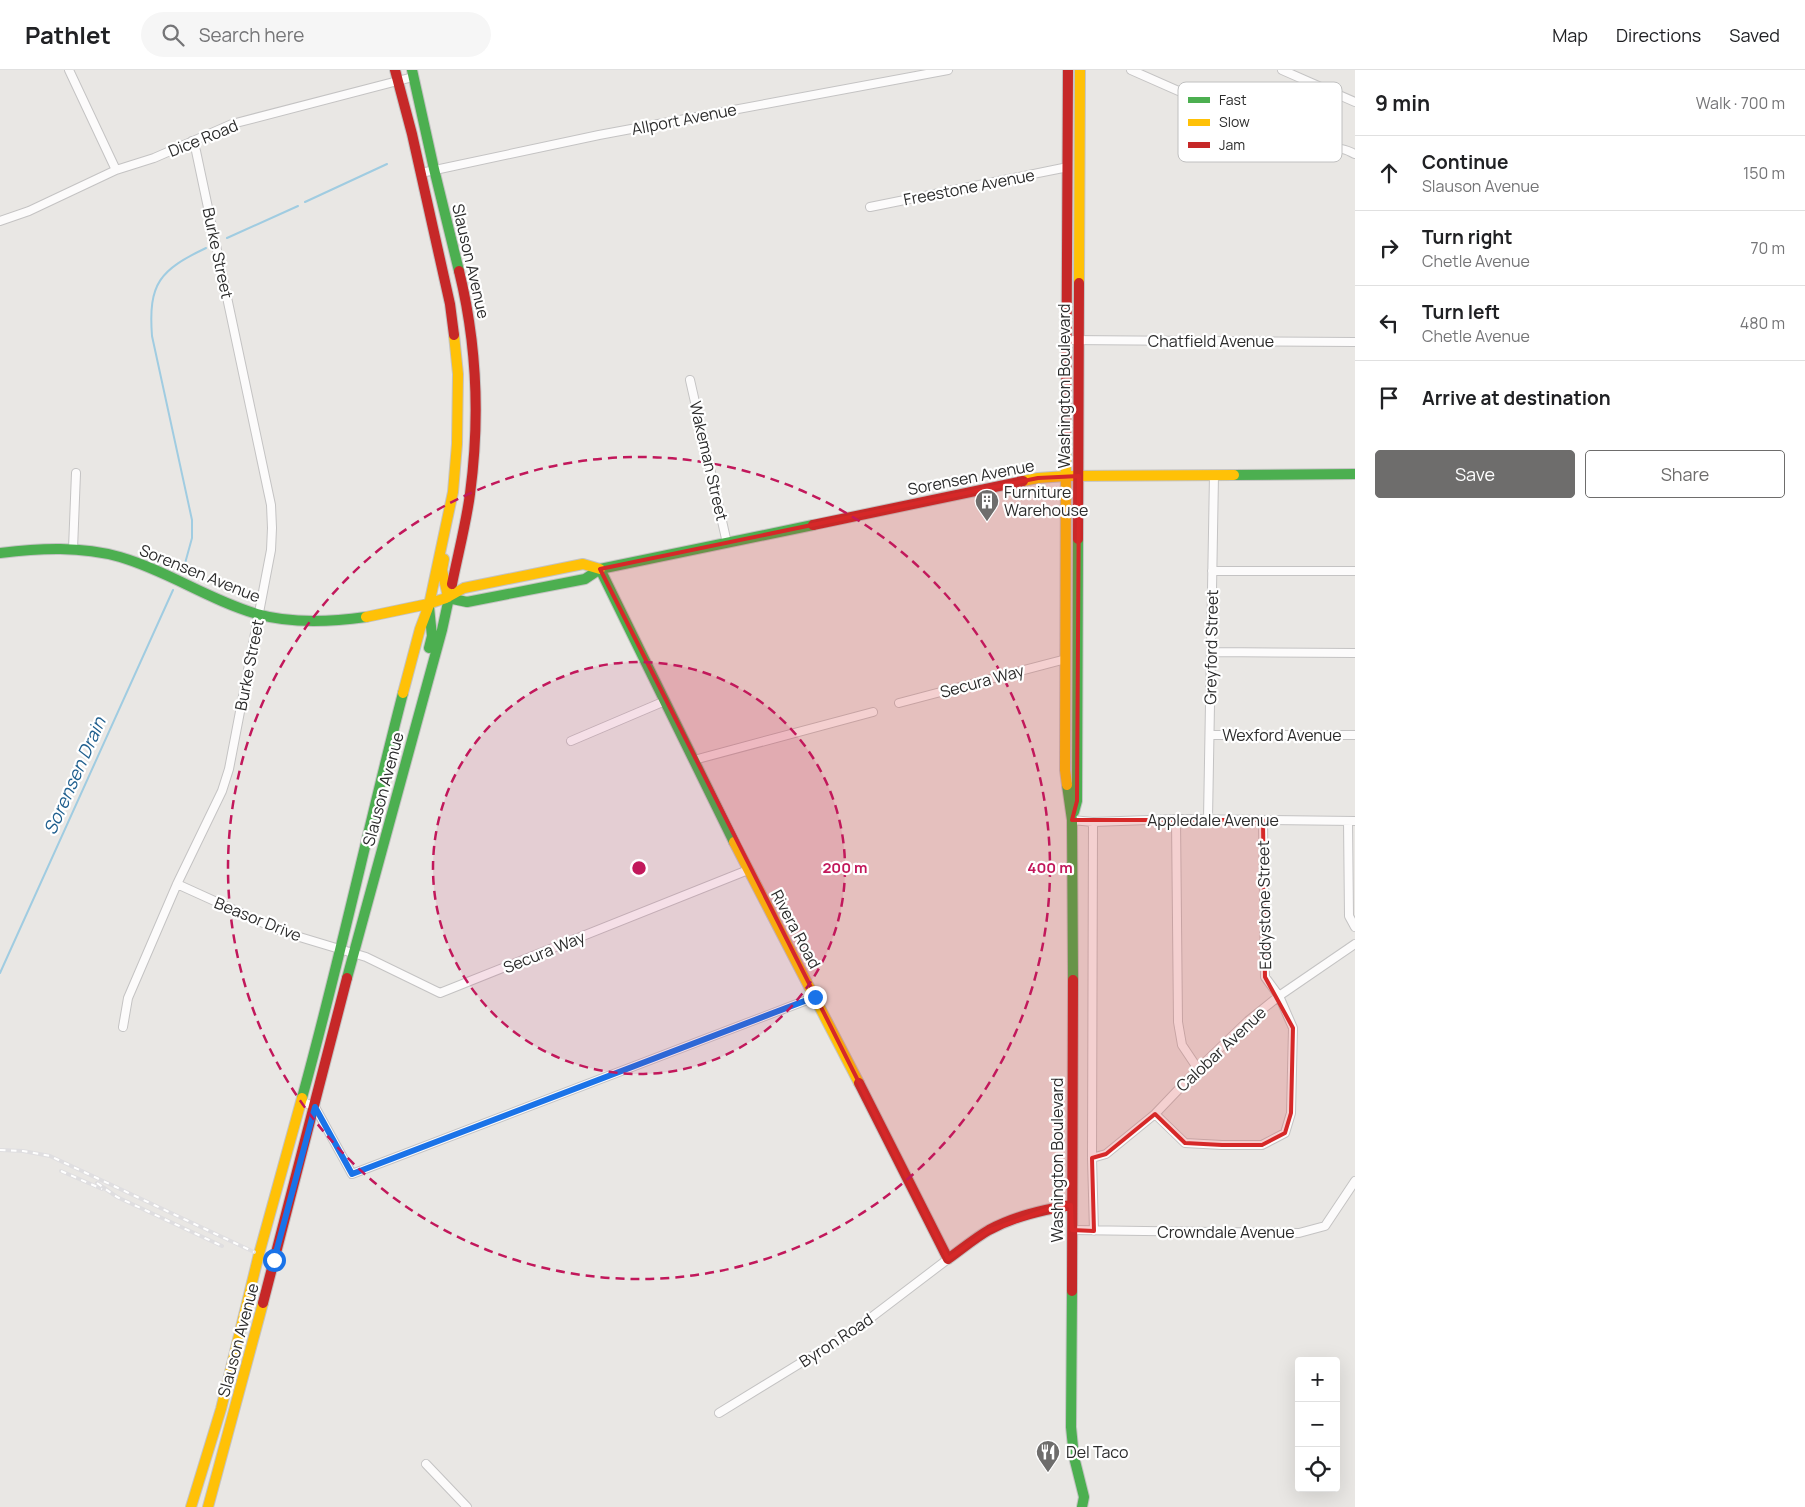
<!DOCTYPE html>
<meta charset="utf-8">
<style>
body{margin:0;font-family:Manrope,sans-serif;background:#f6f6f6;color:#202124}
.controls{position:absolute;right:15px;bottom:15px;display:grid;overflow:hidden;border-radius:5px;box-shadow:0 5px 20px #0002}
.controls button{width:45px;height:45px;display:grid;place-items:center;padding:0;border:0;border-bottom:1px solid #e0e0e0;background:#fff;color:#202124;font:25px sans-serif}
.stop{position:absolute;width:15px;height:15px;margin:-11px;border:4px solid #1a73e8;border-radius:50%;background:#fff}
.stop.end{background:#1a73e8;border-color:#fff;box-shadow:0 1px 5px #0008}
.list{margin:0;padding:0;list-style:none}
h2{display:flex;justify-content:space-between;align-items:center;height:65px;margin:0;padding:0 20px;font-size:21px}
h2 small{font-size:16px;font-weight:400;color:#757577}
.list li{display:grid;grid-template-columns:32px 1fr auto;gap:15px;align-items:center;box-sizing:border-box;height:75px;padding:0 20px;border-top:1px solid #e0e0e0}
.list b{display:block;font-size:19px;white-space:nowrap}
.list p{margin:0;font-size:16px;white-space:nowrap;color:#757577}
.list em{font-size:16px;font-style:normal;color:#757577}
.actions{display:flex;gap:10px;padding:15px 20px}
.actions a{flex:1;padding:11px 0;border:1px solid #6e6d6c;border-radius:5px;text-align:center;font-size:18px;color:#6e6d6c}
.actions .main{background:#6e6d6c;color:#fff}
.icon{flex:none;width:28px;height:28px;fill:none;stroke:currentColor;stroke-width:2;stroke-linecap:round;stroke-linejoin:round}
.map{position:relative;flex:none;width:1355px;height:1437px;overflow:hidden}
header{display:flex;align-items:center;gap:30px;box-sizing:border-box;height:70px;padding:0 25px;background:#fff;border-bottom:1px solid #e0e0e0}
header strong{font-size:24px}
nav{display:flex;gap:28px;margin-inline-start:auto;font-size:18px}
.search{width:350px;height:45px;background:#f6f6f6;display:flex;align-items:center;gap:12px;box-sizing:border-box;padding:0 18px;border-radius:28px;color:#757577;font-size:19px}
main{display:flex}
aside{flex:1;background:#fff}
.map>svg:first-child{display:block}
.lines{fill:none;stroke-linecap:round;stroke-linejoin:round}
.stream{stroke:#a0cce1;stroke-width:2}
.street-casing{stroke:#c4c3c3;stroke-width:10}
.fast-casing{stroke:#c4c3c3;stroke-width:12}
.slow-casing{stroke:#c4c3c3;stroke-width:12}
.jam-casing{stroke:#c4c3c3;stroke-width:12}
.street{stroke:#fcfbfb;stroke-width:8}
.fast{stroke:#4caf50;stroke-width:10}
.slow{stroke:#ffc107;stroke-width:10}
.jam{stroke:#c62828;stroke-width:10}
.rail-casing{stroke:#dfdee0;stroke-width:4}
.rail{stroke:#fff;stroke-width:2;stroke-dasharray:5.5;stroke-linecap:butt}
.route{stroke:#1a73e8;stroke-width:6}
.marked{fill:#d62828;fill-opacity:0.2;stroke:#d62828;stroke-width:4;stroke-linejoin:round}
.ring{fill:none;stroke:#c2185b;stroke-width:2.5;stroke-dasharray:9 6}
.labels{text-anchor:middle;stroke-width:4.5;stroke-linejoin:round;paint-order:stroke}
.street-label{font-size:16px;fill:#2c2c2c;stroke:#fff}
.poi-label{font-size:16px;fill:#2c2c2c;stroke:#fff;text-anchor:start}
.water-label{font-size:18px;font-style:italic;fill:#1f5f8e;stroke:#fff}
.key{fill:#fff;stroke:#c0c0c0;stroke-width:1}
.key-label{font-size:14px;fill:#2c2c2c}
.centre{fill:#c2185b;stroke:#fff;stroke-width:2.5}
.ring-label{font-size:15px;text-anchor:middle;font-weight:bold;fill:#c2185b;stroke:#fff;stroke-width:4.5;stroke-linejoin:round;paint-order:stroke}
</style>
<header>
<strong>Pathlet</strong>
<div class="search"><svg class="icon" aria-label="search" viewBox="0 0 24 24"><circle cx="10" cy="10" r="6"/><path d="M15 15l6 6"/></svg>Search here</div>
<nav><a>Map</a><a>Directions</a><a>Saved</a></nav>
</header>
<main>
<div class="map">
<svg width="1355" height="1437" viewBox="0 0 1355 1437">
<rect width="100%" height="100%" fill="#e9e7e4"/>
<g class="lines">
<path class="stream" d="M 305,132 L 387,94
M 227,168 L 298,136
M 184,497 L 192,468 L 192,450 L 152,266 C 148,213 160,200 206,178
M 0,903 L 173,520"/>
<g class="street-casing">
<path id="street" d="M 69,0 L 116,100
M 1131,0 L 1319,83 C 1327,86 1331,79 1339,79 C 1344,78 1350,82 1355,84
M 1282,0 L 1355,32
M 421,103 L 599,65 L 948,0
M 870,137 L 1068,97
M 0,151 L 29,141 L 116,100 L 154,88 L 232,54 L 413,7
M 1067,270 L 1355,272
M 690,310 L 727,473
M 73,479 L 76,403
M 1212,501 L 1355,501
M 1211,582 L 1355,583
M 899,633 L 1066,589
M 1210,665 L 1355,665
M 571,671 L 665,631
M 694,690 L 873,642
M 1176,749 L 1178,952 L 1182,975 L 1198,999
M 1208,749 L 1214,405
M 1072,750 L 1093,752 L 1176,749 L 1355,751
M 1348,751 L 1349,846 L 1355,857
M 1093,752 L 1092,1088 L 1094,1161
M 177,814 L 283,862 L 366,887 L 440,923 L 748,800
M 123,957 L 128,928 L 177,814 L 222,721 L 229,699 L 271,480 L 272,458 L 271,435 L 196,81 L 192,71
M 301,1031 L 315,1037 L 352,1104 L 815,927
M 1155,1044 L 1185,1073 L 1222,1075 L 1262,1075 L 1285,1063 L 1291,1043 L 1293,958 L 1279,926 L 1265,907 L 1263,750
M 1092,1088 L 1106,1084 L 1155,1044 L 1198,999 L 1248,951 L 1279,926 L 1355,874
M 1072,1160 L 1299,1163 L 1325,1156 L 1355,1111
M 719,1343 L 856,1259 L 948,1189
M 426,1394 L 467,1437"/>
</g>
<g class="fast-casing">
<path id="fast" d="M 412,0 L 434,99 L 459,201
M 1234,405 L 1355,404
M 0,483 C 40,478 81,476 120,487 C 168,501 209,530 257,544 C 292,554 330,552 366,547
M 600,499 L 734,772
M 448,528 L 467,532 L 585,509 L 600,499 L 813,455
M 429,537 L 432,566 L 429,578
M 1067,715 L 1072,750 L 1073,910
M 1074,742 L 1077,731 L 1078,469
M 347,908 L 442,560 L 452,514
M 302,1028 C 339,894 368,758 403,623
M 1072,1221 L 1071,1357 L 1074,1387 L 1084,1427 L 1082,1437"/>
</g>
<g class="slow-casing">
<path id="slow" d="M 1079,213 L 1080,0
M 1066,371 L 1065,700 L 1067,715
M 1023,411 L 1038,408 L 1066,406 L 1234,405
M 444,489 L 442,500 L 448,527
M 366,547 L 428,534 L 446,528 L 464,518 L 583,494 L 600,499
M 403,623 L 420,559 L 429,535 L 453,422 L 457,374 L 458,304 L 454,265
M 734,772 L 859,1013
M 191,1437 L 221,1339 L 259,1184 L 302,1028
M 208,1437 L 263,1233"/>
</g>
<g class="jam-casing">
<path id="jam" d="M 395,0 L 412,64 L 450,234 L 454,265
M 1066,371 L 1068,0
M 813,455 L 1023,411
M 1078,469 L 1079,213
M 452,514 C 458,484 466,454 470,424 C 480,349 477,274 459,201
M 859,1013 L 948,1189 C 962,1179 975,1168 989,1160 C 1015,1146 1043,1140 1071,1135
M 1072,1221 L 1073,910
M 263,1233 L 347,908"/>
</g>
<use href="#street" class="street"/>
<use href="#fast" class="fast"/>
<use href="#slow" class="slow"/>
<use href="#jam" class="jam"/>
<g class="rail-casing">
<path id="rail" d="M 0,1080 L 23,1081 L 50,1086 L 254,1182
M 61,1101 L 102,1119
M 97,1113 L 117,1127 L 222,1176"/>
</g>
<use href="#rail" class="rail"/>
</g>
<g class="lines">
<path class="route" d="M 274,1190 L 315,1037 L 352,1104 L 815,927"/>
</g>
<path class="marked" d="M 1079,406 L 1077,731 L 1072,750 L 1263,750 L 1265,907 L 1293,958 L 1291,1043 L 1285,1063 L 1262,1075 L 1222,1075 L 1185,1073 L 1155,1044 L 1106,1084 L 1092,1088 L 1094,1161 L 1072,1160 L 1071,1135 L 1051,1138 L 988,1161 L 948,1189 L 600,499 L 1038,408 Z"/>
<circle cx="639" cy="798" r="206" fill="#c2185b" fill-opacity=".12"/>
<g class="ring">
<circle cx="639" cy="798" r="206"/>
<circle cx="639" cy="798" r="411"/>
</g>
<defs>
<g id="building-pin" transform="scale(1.25)"><path d="M0 17L-7.5 6A9.5 9.5 0 1 1 7.5 6Z" fill="#6e6d6c" stroke="#fff"/><path d="M-4-6H4V6H1V3H-1V6H-4ZM-2.5-4.3h1.7v1.8h-1.7ZM.8-4.3h1.7v1.8H.8ZM-2.5-1h1.7V.8h-1.7ZM.8-1h1.7V.8H.8Z" fill="#fff"/></g>
<g id="restaurant-pin" transform="scale(1.25)"><path d="M0 17L-7.5 6A9.5 9.5 0 1 1 7.5 6Z" fill="#6e6d6c" stroke="#fff"/><path d="M-5-6h1v4h1v-4h1v4h1v-4h1v5L-1.5 .5V6h-2V.5L-5-1ZM5-6V6H3V1.5H1.5Q1.5-4 5-6Z" fill="#fff"/></g>
</defs>
<g fill-rule="evenodd">
<use href="#building-pin" x="987" y="431"/>
<use href="#restaurant-pin" x="1048" y="1382"/>
</g>
<g class="labels">
<g class="street-label">
<text transform="translate(684 49) rotate(-11)" y="6">Allport Avenue</text>
<text transform="translate(203 68) rotate(-22)" y="6">Dice Road</text>
<text transform="translate(969 117) rotate(-11)" y="6">Freestone Avenue</text>
<text transform="translate(218 183) rotate(78)" y="6">Burke Street</text>
<text transform="translate(471 191) rotate(77)" y="6">Slauson Avenue</text>
<text x="1211" y="277">Chatfield Avenue</text>
<text transform="translate(1064 316) rotate(-90)" y="6">Washington Boulevard</text>
<text transform="translate(709 391) rotate(77)" y="6">Wakeman Street</text>
<text transform="translate(971 407) rotate(-11)" y="6">Sorensen Avenue</text>
<text transform="translate(200 503) rotate(22)" y="6">Sorensen Avenue</text>
<text transform="translate(1211 577) rotate(-89)" y="6">Greyford Street</text>
<text transform="translate(249 595) rotate(-79)" y="6">Burke Street</text>
<text transform="translate(982 611) rotate(-15)" y="6">Secura Way</text>
<text x="1282" y="671">Wexford Avenue</text>
<text transform="translate(383 719) rotate(-75)" y="6">Slauson Avenue</text>
<text x="1213" y="756">Appledale Avenue</text>
<text transform="translate(1264 835) rotate(-91)" y="6">Eddystone Street</text>
<text transform="translate(258 849) rotate(22)" y="6">Beasor Drive</text>
<text transform="translate(796 859) rotate(62)" y="6">Rivera Road</text>
<text transform="translate(544 882) rotate(-22)" y="6">Secura Way</text>
<text transform="translate(1221 979) rotate(-43)" y="6">Calobar Avenue</text>
<text transform="translate(1057 1090) rotate(-90)" y="6">Washington Boulevard</text>
<text x="1226" y="1168">Crowndale Avenue</text>
<text transform="translate(238 1270) rotate(-75)" y="6">Slauson Avenue</text>
<text transform="translate(836 1270) rotate(-33)" y="6">Byron Road</text>
</g>
<g class="poi-label">
<text x="1004" y="428">Furniture<tspan x="1004" dy="18">Warehouse</tspan></text>
<text x="1066" y="1388">Del Taco</text>
</g>
<g class="water-label">
<text transform="translate(75 706) rotate(-66)" y="6">Sorensen Drain</text>
</g>
</g>
<rect x="1178" y="12" width="164" height="80" rx="8" class="key"/>
<rect x="1188" y="27" width="22" height="6" fill="#4caf50"/>
<rect x="1188" y="49" width="22" height="7" fill="#ffc107"/>
<rect x="1188" y="72" width="22" height="6" fill="#c62828"/>
<g class="key-label">
<text x="1219" y="35">Fast</text>
<text x="1219" y="57">Slow</text>
<text x="1219" y="80">Jam</text>
</g>
<circle cx="639" cy="798" r="8" class="centre"/>
<g class="ring-label">
<text x="845" y="803">200 m</text>
<text x="1050" y="803">400 m</text>
</g>
</svg>
<div class="controls">
<button>+</button>
<button>−</button>
<button><svg class="icon" aria-label="locate" viewBox="0 0 24 24"><circle cx="12" cy="12" r="6"/><path d="M12 2v4M12 18v4M2 12h4M18 12h4"/></svg></button>
</div>
<div class="stop" style="left:274px;top:1190px"></div>
<div class="stop end" style="left:815px;top:927px"></div>
</div>
<aside>
<h2>9 min<small>Walk · 700 m</small></h2>
<ul class="list">
<li><svg class="icon" aria-label="ahead" viewBox="0 0 24 24"><path d="M12 20V5M6 11l6-6 6 6"/></svg><div><b>Continue</b><p>Slauson Avenue</p></div><em>150 m</em></li>
<li><svg class="icon" aria-label="right" viewBox="0 0 24 24"><path d="M7 20v-9h11M14 6l5 5-5 5"/></svg><div><b>Turn right</b><p>Chetle Avenue</p></div><em>70 m</em></li>
<li><svg class="icon" aria-label="left" viewBox="0 0 24 24"><path d="M17 20v-9H6M10 6l-5 5 5 5"/></svg><div><b>Turn left</b><p>Chetle Avenue</p></div><em>480 m</em></li>
<li><svg class="icon" aria-label="arrive" viewBox="0 0 24 24"><path d="M6 21V4h12l-3 4 3 4H6"/></svg><div><b>Arrive at destination</b></div></li>
</ul>
<div class="actions"><a class="main">Save</a><a>Share</a></div>
</aside>
</main>
